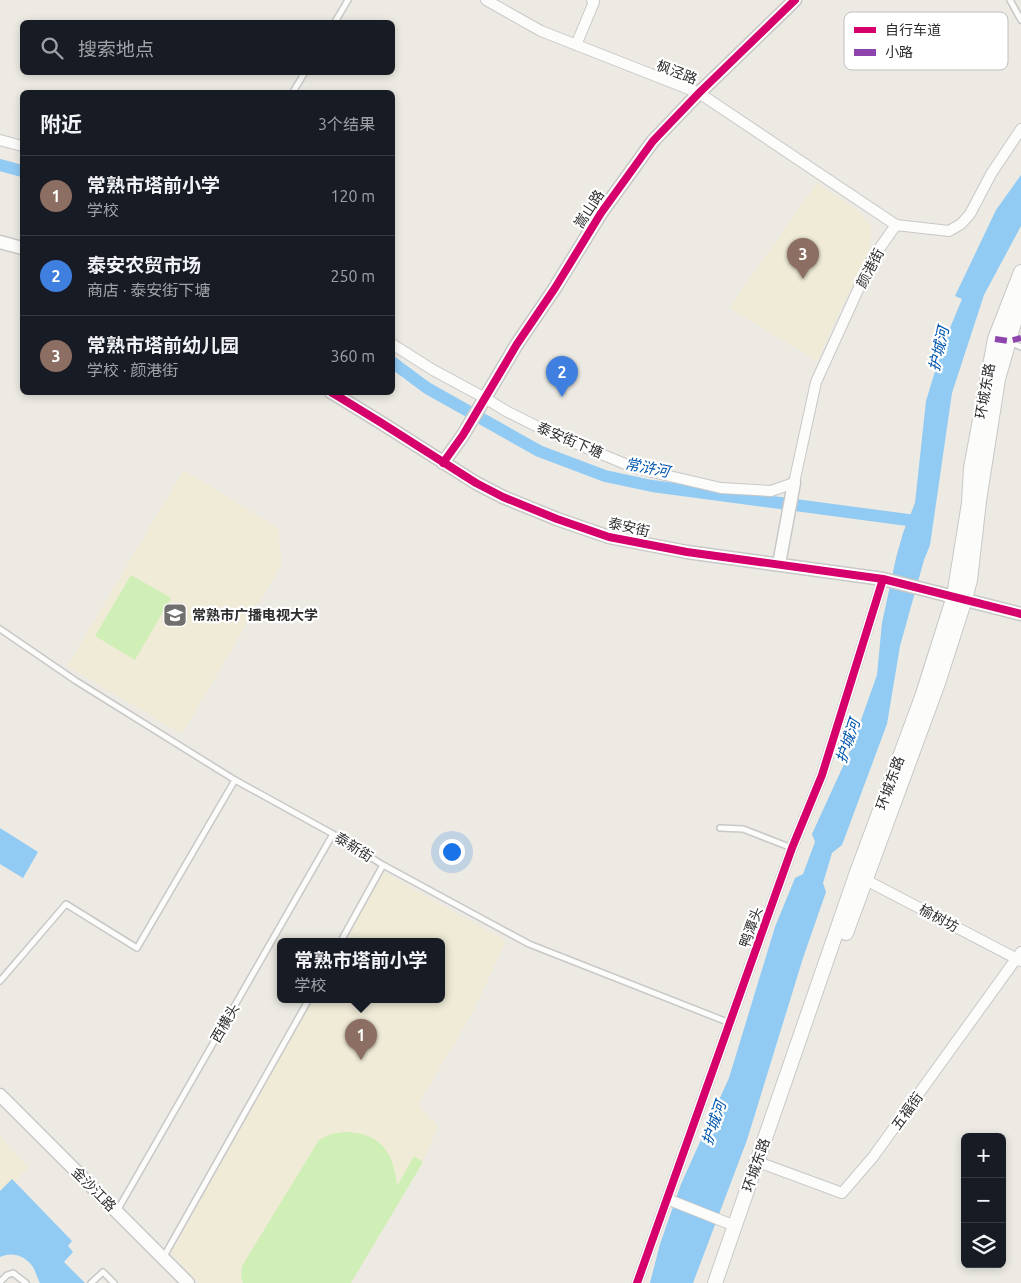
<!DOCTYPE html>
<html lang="zh">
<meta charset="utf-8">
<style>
body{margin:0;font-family:Ubuntu,"Noto Sans SC",sans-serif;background:#20242c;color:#f1f3f6}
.controls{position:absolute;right:15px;bottom:15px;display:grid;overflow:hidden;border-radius:8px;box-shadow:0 2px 8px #0003}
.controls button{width:45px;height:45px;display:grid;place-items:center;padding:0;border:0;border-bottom:1px solid #363941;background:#171b24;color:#f1f3f6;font:25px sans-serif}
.you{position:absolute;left:451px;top:851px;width:18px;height:18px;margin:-12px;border:4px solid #fff;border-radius:50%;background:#1a73e8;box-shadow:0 0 0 8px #1a73e833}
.badge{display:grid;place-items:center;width:32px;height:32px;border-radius:50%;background:#706f6d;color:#fff;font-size:16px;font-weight:700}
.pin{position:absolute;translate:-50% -41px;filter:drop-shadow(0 1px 2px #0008)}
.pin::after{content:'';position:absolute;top:26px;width:18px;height:15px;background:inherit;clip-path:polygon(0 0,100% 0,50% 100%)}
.popup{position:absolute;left:277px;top:938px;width:168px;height:65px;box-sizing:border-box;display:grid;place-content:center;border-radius:8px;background:#171b24;filter:drop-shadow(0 1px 4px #0005);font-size:16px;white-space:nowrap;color:#9ea1a6}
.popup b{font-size:19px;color:#f1f3f6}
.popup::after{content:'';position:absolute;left:50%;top:100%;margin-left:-10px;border:10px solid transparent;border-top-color:#171b24}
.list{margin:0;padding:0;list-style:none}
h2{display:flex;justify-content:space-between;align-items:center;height:65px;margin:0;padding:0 20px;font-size:21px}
h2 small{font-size:16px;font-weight:400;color:#9ea1a6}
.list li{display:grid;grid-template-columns:32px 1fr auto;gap:15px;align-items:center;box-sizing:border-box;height:80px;padding:0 20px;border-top:1px solid #363941}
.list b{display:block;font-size:19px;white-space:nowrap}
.list p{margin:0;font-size:16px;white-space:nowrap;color:#9ea1a6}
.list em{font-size:16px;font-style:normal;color:#9ea1a6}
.icon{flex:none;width:28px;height:28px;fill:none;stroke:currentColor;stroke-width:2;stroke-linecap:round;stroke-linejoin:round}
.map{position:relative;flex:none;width:1021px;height:1283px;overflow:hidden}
.search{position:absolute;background:#171b24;box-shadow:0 2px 8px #0003;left:20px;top:20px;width:375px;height:55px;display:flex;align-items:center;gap:12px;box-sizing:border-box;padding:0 18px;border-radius:8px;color:#9ea1a6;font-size:19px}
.panel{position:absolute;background:#171b24;box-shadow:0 2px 8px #0003;left:20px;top:90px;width:375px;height:305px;border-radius:8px}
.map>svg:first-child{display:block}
.education{fill:#efebd7}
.pitch{fill:#d0efb6}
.water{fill:#91caf3}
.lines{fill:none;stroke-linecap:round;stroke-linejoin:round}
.canal{stroke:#91caf3;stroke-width:12}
.service-casing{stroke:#c9c8c8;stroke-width:8}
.minor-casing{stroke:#c9c8c8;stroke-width:12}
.tertiary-casing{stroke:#c9c8c8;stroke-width:15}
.secondary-casing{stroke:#c9c8c8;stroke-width:16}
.service{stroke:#fcfcfb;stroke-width:5}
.minor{stroke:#fcfcfb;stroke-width:10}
.tertiary{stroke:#fcfcfb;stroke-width:12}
.secondary{stroke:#fcfcfb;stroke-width:14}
.quiet{stroke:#8e44ad;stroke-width:6;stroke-dasharray:12 6;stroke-linecap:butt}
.cycleway-casing{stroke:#fff;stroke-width:11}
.cycleway{stroke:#d6006c;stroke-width:8}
.labels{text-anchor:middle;stroke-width:4.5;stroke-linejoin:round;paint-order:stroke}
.street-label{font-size:14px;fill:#2d2d2d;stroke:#fff}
.poi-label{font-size:14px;font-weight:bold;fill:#2d2d2d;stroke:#fff;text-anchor:start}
.water-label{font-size:15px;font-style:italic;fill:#0156ae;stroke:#fff}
.key{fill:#fff;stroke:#c0c0c0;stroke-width:1}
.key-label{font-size:14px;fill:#2d2d2d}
</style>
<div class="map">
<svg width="1021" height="1283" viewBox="0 0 1021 1283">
<rect width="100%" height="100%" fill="#eceae3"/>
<path class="education" d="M 817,183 L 858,211 L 871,225 L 869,255 L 844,302 L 817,361 L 729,308 Z
M 184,470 L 278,528 L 282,564 L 182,734 L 67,666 Z
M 383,872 L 506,941 L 472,1014 L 418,1105 L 438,1126 L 423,1162 L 351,1283 L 199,1283 L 171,1253 L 312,999 L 441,999 L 441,941 L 344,941 Z
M 0,1136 L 29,1167 L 0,1197 Z"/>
<path class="pitch" d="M 131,575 L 171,598 L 135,660 L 95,636 Z
M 344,1132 C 380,1132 394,1152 397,1186 L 414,1156 L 423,1162 L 351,1283 L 243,1283 L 241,1277 L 242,1266 L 319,1140 L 331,1134 Z"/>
<path class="water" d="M 1021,175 L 1021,226 L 984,295 L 952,393 L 930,545 L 924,560 L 900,646 L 887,724 L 842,845 L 832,853 L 823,883 L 826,892 L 803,958 L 747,1140 L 693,1283 L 650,1283 L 660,1244 L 681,1184 L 729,1078 L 775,927 L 795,878 L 803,874 L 815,842 L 812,834 L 850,751 L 877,675 L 882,623 L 896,558 L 903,533 L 915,503 L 926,401 L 943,345 L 962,299 L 955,296 L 996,210 Z
M 0,828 L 38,852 L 23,878 L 0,864 Z
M 12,1179 L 72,1241 L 68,1246 L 73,1252 L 64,1262 L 85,1283 L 40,1283 C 37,1278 36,1272 33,1267 C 26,1256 12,1251 0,1257 L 0,1191 Z"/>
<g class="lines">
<path class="canal" d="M 0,165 L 22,171
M 392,362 L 427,388 L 539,451 L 605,476 L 652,486 L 923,522"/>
<g class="service-casing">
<path id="service" d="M 1010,0 L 1021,20
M 335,22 L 348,0
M 293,92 L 305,72
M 1010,342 L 1021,347
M 0,629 L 76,681 L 235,780 L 333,834 L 383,865 L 529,944 L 730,1023
M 720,828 L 743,829 L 792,848
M 341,941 L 383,865
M 0,981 L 66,904 L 137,948 L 235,780
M 117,1211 L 333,834
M 163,1258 L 309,999
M 0,1282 L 7,1275 L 13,1273 L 26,1283
M 91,1283 L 103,1272 L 114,1283"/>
</g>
<g class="minor-casing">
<path id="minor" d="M 486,0 L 541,31 L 699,93 L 896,225
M 576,45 L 594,2 L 592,0
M 0,140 L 22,146
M 392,344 L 433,370 L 485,398 L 506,411 L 548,432 L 635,468 L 721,488 L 771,491 L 794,483 L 816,382 L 872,259 L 896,225 L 949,231 L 961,224 L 970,214 L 991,174 L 1021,129
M 860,877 L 1021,961
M 758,1162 L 842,1193 L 873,1157 L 1021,952
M 667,1199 L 735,1226
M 637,1283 L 792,848 L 822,775 L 883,579"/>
</g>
<g class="tertiary-casing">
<path id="tertiary" d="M 0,242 L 22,248
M 331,392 L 380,422 L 476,483 L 503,497 L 557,519 L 609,537 L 687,552 L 883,579 L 1021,614
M 443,463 L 463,435 L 517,344 L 555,288 L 601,213 L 653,141 L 699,93 L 795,0
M 779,564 L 794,483
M 0,1095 L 188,1283"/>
</g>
<g class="secondary-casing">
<path id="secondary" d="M 846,933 L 938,683 L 965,599 L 970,580 L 979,501 L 998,379 L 1021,298
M 715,1283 L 856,875 L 922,697 L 954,596 L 969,503 L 971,468 L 995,339 L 1021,272"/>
</g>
<use href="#service" class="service"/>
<use href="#minor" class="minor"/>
<use href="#tertiary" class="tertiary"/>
<use href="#secondary" class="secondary"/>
<path class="quiet" d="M 995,339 L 1009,341 L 1021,338"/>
<g class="cycleway-casing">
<path id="cycleway" d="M 331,392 L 380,422 L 476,483 L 503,497 L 557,519 L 609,537 L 687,552 L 883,579 L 1021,614
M 443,463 L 463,435 L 517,344 L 555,288 L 601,213 L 653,141 L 699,93 L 795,0
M 637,1283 L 792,848 L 822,775 L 883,579"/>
</g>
<use href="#cycleway" class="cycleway"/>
</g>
<defs>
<g id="university-square" transform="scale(1.25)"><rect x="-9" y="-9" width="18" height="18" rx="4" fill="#706f6d" stroke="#fff"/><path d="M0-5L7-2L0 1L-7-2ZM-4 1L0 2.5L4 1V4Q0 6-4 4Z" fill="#fff"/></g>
</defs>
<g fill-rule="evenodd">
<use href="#university-square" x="175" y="615"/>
</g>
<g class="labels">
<g class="street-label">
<text transform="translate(677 72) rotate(21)" y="5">枫泾路</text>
<text transform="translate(589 209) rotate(-57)" y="5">嵩山路</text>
<text transform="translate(870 268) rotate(-62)" y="5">颜港街</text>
<text transform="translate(985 391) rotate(-80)" y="5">环城东路</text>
<text transform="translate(570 440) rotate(23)" y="5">泰安街下塘</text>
<text transform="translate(629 527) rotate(13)" y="5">泰安街</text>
<text transform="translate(890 783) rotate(-70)" y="5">环城东路</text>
<text transform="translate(354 847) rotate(32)" y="5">泰新街</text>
<text transform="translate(939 918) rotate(28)" y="5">榆树坊</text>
<text transform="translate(751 927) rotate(-70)" y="5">鸭潭头</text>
<text transform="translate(225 1023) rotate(-60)" y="5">西横头</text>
<text transform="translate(907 1111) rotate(-54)" y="5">五福街</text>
<text transform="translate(756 1165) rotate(-71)" y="5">环城东路</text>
<text transform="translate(94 1189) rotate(45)" y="5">金沙江路</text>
</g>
<g class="poi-label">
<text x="192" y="620">常熟市广播电视大学</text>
</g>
<g class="water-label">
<text transform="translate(939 349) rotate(-77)" y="5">护城河</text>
<text transform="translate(647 468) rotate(11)" y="5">常浒河</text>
<text transform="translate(848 741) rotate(-71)" y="5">护城河</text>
<text transform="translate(714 1123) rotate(-71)" y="5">护城河</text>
</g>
</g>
<rect x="844" y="12" width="164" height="58" rx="8" class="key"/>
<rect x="854" y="27" width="22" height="6" fill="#d6006c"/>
<rect x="854" y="49" width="22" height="7" fill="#8e44ad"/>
<g class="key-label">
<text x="885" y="35">自行车道</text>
<text x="885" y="57">小路</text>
</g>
</svg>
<div class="controls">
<button>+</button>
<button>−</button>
<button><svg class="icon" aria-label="layers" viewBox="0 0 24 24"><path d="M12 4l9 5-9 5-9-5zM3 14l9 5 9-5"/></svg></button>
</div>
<div class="you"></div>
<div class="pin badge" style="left:361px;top:1060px;background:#8d6e63">1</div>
<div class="popup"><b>常熟市塔前小学</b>学校</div>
<div class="pin badge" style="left:562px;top:397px;background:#3f7fe0">2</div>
<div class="pin badge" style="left:803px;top:279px;background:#8d6e63">3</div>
<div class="search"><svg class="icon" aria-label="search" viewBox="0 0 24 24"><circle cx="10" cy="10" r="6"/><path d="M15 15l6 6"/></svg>搜索地点</div>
<section class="panel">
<h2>附近<small>3个结果</small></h2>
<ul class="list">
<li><span class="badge" style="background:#8d6e63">1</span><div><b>常熟市塔前小学</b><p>学校</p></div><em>120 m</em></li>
<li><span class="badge" style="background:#3f7fe0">2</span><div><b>泰安农贸市场</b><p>商店 · 泰安街下塘</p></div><em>250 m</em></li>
<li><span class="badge" style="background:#8d6e63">3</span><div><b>常熟市塔前幼儿园</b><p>学校 · 颜港街</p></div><em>360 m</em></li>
</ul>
</section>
</div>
